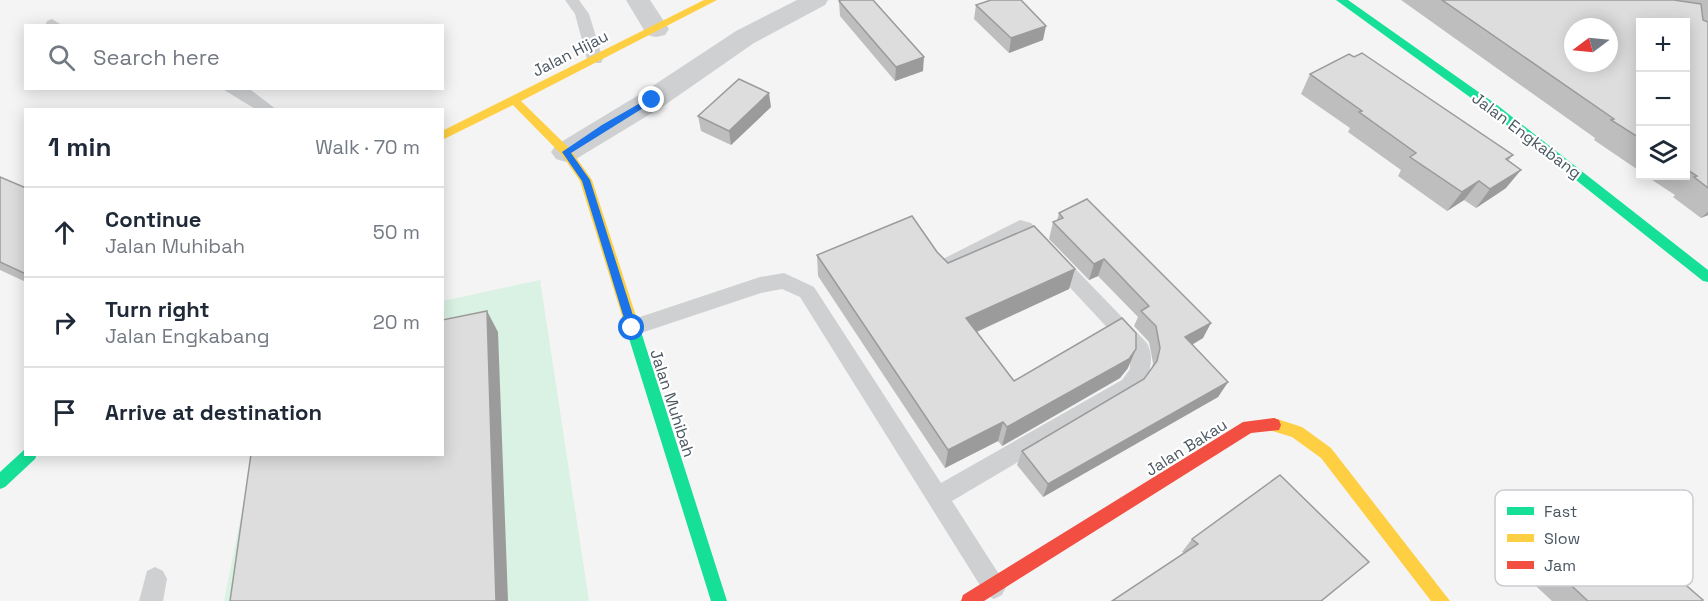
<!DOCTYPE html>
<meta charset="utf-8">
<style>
body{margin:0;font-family:"Space Grotesk",sans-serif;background:#f6f6f7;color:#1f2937}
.controls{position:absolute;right:18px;top:18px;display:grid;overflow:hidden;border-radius:0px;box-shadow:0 3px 15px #0003}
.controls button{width:54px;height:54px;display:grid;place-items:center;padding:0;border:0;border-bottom:2px solid #e0e1e3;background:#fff;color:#1f2937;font:30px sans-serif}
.compass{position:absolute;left:1564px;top:18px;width:54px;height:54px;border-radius:50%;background:#fff;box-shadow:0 3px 15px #0003;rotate:254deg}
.stop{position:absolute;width:18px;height:18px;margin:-14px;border:4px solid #1a73e8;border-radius:50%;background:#fff}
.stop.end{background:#1a73e8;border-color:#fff;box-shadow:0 2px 6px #0008}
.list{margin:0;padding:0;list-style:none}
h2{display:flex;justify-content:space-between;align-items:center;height:78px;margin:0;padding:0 24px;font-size:26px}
h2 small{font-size:20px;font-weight:400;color:#747a83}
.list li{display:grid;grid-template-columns:39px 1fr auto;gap:18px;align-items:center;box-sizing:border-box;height:90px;padding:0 24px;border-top:2px solid #e0e1e3}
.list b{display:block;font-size:22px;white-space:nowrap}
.list p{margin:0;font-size:20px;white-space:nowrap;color:#747a83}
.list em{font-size:20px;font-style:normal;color:#747a83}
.icon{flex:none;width:33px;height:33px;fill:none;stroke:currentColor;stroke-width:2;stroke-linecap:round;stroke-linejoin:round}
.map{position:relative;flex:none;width:1708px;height:601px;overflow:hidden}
.search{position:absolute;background:#fff;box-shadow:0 3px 15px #0003;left:24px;top:24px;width:420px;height:66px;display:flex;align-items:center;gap:15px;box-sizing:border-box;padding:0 21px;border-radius:0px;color:#747a83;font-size:22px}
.panel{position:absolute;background:#fff;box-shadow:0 3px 15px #0003;left:24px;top:108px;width:420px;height:348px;border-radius:0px}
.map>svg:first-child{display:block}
.green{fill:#d9f2e3}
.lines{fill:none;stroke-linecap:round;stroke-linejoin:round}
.lane{fill:#ced0d2;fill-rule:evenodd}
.street{fill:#ced0d2;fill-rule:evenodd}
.fast{fill:#16e098;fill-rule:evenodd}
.slow{fill:#ffcf43;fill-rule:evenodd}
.jam{fill:#f24e42;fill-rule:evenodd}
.wall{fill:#bebebf}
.shaded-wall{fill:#9b9b9b}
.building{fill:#ddddde;stroke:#9b9b9b;stroke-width:1.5;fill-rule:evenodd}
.route{fill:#1a73e8}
.labels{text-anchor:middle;stroke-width:4.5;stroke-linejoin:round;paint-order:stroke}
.street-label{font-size:16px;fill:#4a5661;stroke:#fff}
.key{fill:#fff;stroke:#c9ccd0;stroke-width:1.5}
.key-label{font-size:16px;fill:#4a5661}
</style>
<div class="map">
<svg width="1708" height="601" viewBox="0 0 1708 601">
<rect width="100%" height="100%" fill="#f4f4f4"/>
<path class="green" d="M 540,280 L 589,601 L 224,601 L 253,455 L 442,454 L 443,301 Z"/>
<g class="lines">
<path class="lane" d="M 565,0 L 579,0 L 589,14 L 603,59 L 601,63 L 589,63 L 587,59 L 575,14 Z
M 52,19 L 63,26 L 45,26 L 47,21 Z
M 221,88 L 251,90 L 277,110 L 257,110 Z
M 1020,220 L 1031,223 L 1147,343 C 1156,361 1149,378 1136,392 L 952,501 L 1002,579 L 1006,587 L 1002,595 L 994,599 L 986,595 L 800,297 L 782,289 L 761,293 L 632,336 L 625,334 L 622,328 L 625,322 L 760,277 L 784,273 L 814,287 L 941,483 L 1122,380 L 1130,369 L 1130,352 L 1021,235 L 951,272 L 944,274 L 937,272 L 935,267 L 937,262 Z
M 155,567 L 163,571 L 167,579 L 163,601 L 139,601 L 147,571 Z"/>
<path class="street" d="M 626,0 L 650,0 L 669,29 L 665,35 L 656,37 L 647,35 Z
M 797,0 L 828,0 L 825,5 L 754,43 L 662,107 L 576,159 L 566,162 L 556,159 L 551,152 L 556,145 L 642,93 L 736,31 Z"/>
<path class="fast" d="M 1336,0 L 1348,0 L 1497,105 L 1708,270 L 1708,282 L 1703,281 L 1489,111 Z
M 629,310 L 634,312 L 636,316 L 727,601 L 711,601 L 622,316 L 624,312 Z
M 25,449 L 26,454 L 37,454 L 35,459 L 5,487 L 0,489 L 0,472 Z"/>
<path class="slow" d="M 704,0 L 717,0 L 521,101 L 570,149 L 592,180 L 636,316 L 634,320 L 624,320 L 622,316 L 580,181 L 562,155 L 513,105 L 442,140 L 442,131 Z
M 1274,418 L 1302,427 L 1331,448 L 1450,601 L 1431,601 L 1321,458 L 1292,437 L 1269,430 L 1267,425 L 1269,420 Z"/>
<path class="jam" d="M 1274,418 L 1279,420 L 1281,425 L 1279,430 L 1251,433 L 984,601 L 961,601 L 963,595 L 1243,422 Z"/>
</g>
<path class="wall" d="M 1401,0 L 1708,0 L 1708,215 L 1701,218 L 1673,197 L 1675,195 L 1646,176 L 1686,176 L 1686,22 L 1641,22 L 1641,172 L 1594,140 L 1595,138 Z
M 839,1 L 923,71 L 895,81 L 840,16 Z
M 976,5 L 1043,40 L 1009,53 L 974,19 Z
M 1310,74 L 1513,155 L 1508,161 L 1506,188 L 1476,208 L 1464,200 L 1447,211 L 1398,176 L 1401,170 L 1348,132 L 1350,128 L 1301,94 Z
M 771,107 L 731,145 L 701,131 L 698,116 Z
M 0,177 L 26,188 L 26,282 L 0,270 Z
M 1059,213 L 1203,338 L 1192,345 L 1228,382 L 1218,397 L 1043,497 L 1017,465 L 1022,451 L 1144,379 L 1152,368 L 1153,363 L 1149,342 L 1134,326 L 1138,317 L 1098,276 L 1089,280 L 1049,239 L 1053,222 L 1057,220 Z
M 937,252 L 948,263 L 1075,269 L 1069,289 L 977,332 L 1014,381 L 1128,368 L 1120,378 L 1002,446 L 998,441 L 945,468 L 818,276 L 817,255 Z
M 1605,515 L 1702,601 L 1552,601 L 1525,576 L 1583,530 Z
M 1192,539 L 1369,562 L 1322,601 L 1112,601 L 1184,553 L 1182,552 Z"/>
<path class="shaded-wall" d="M 1046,26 L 1043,40 L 1009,53 L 1011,38 Z
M 924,57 L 923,71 L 895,81 L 896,67 Z
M 769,93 L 771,107 L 731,145 L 729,131 Z
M 1521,170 L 1506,188 L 1476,208 L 1490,189 Z
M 1479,181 L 1464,200 L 1447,211 L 1462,192 Z
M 1708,212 L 1708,215 L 1701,218 Z
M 1104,259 L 1098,276 L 1089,280 L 1094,264 Z
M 1075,269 L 1069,289 L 963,338 L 966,318 Z
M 487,311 L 498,332 L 508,601 L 496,601 Z
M 1211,323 L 1203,338 L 1177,353 L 1185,337 Z
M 1136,349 L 1128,368 L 1120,378 L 1002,446 L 1007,427 Z
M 1228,382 L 1218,397 L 1043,497 L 1048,484 Z
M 1003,422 L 998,441 L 945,468 L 948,450 Z"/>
<path class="building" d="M 841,0 L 873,0 L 924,57 L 896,67 L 839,1 Z
M 991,0 L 1021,0 L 1046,26 L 1011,38 L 976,5 Z
M 1442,0 L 1674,0 L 1701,4 L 1703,20 L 1708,22 L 1708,188 L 1694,177 L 1697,176 L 1686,169 L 1686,22 L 1641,22 L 1641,139 L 1611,120 L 1614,119 ZM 1573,27 L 1609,27 L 1609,63 L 1573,63 Z
M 1362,53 L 1513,155 L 1506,159 L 1521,170 L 1490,189 L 1479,181 L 1462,192 L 1410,157 L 1416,153 L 1359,112 L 1362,111 L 1310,74 L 1349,54 L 1354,57 Z
M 739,79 L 769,93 L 729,131 L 698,116 Z
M 0,177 L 26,188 L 26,274 L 0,262 Z
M 1087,199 L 1211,323 L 1185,337 L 1228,382 L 1048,484 L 1022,451 L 1144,379 L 1157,361 L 1160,348 L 1156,326 L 1141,311 L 1149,306 L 1104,259 L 1094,264 L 1053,222 L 1063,218 L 1059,213 Z
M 912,216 L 937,252 L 948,263 L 1034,226 L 1075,269 L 966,318 L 1014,381 L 1122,318 L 1136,333 L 1136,349 L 1129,359 L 1007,427 L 1003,422 L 948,450 L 817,255 Z
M 487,311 L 496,601 L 230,601 L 251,454 L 442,454 L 442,320 Z
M 1280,475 L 1369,562 L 1321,601 L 1112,601 L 1198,544 L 1192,539 Z
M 1605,515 L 1703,600 L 1702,601 L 1588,601 L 1546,562 Z"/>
<path class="route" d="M 649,98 L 656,100 L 571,153 L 590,180 L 637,328 L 632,332 L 627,328 L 582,181 L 562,152 L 602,125 Z"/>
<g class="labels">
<g class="street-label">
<text transform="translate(570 53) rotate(-27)" y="6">Jalan Hijau</text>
<text transform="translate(1527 135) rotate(37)" y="6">Jalan Engkabang</text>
<text transform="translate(673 403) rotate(72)" y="6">Jalan Muhibah</text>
<text transform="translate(1186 447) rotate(-32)" y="6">Jalan Bakau</text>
</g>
</g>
<rect x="1495" y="490" width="198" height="96" rx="9" class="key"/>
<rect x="1507" y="507" width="27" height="8" fill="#16e098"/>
<rect x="1507" y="534" width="27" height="8" fill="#ffcf43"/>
<rect x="1507" y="561" width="27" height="8" fill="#f24e42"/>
<g class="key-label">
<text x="1544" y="517">Fast</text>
<text x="1544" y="544">Slow</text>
<text x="1544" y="571">Jam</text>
</g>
</svg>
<div class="controls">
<button>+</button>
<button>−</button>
<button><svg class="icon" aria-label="layers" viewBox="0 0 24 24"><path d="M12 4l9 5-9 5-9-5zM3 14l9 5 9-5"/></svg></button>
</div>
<svg class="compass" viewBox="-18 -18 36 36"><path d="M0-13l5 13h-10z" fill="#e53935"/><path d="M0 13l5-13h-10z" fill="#747a83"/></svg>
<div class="stop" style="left:632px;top:328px"></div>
<div class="stop end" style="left:652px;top:100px"></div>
<div class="search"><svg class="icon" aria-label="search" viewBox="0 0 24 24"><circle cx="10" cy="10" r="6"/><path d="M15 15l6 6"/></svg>Search here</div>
<section class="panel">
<h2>1 min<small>Walk · 70 m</small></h2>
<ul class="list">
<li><svg class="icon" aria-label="ahead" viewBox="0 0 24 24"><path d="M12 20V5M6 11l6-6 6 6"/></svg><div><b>Continue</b><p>Jalan Muhibah</p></div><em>50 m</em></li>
<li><svg class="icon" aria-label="right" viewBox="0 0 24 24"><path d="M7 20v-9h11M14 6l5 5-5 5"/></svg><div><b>Turn right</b><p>Jalan Engkabang</p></div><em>20 m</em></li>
<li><svg class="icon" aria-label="arrive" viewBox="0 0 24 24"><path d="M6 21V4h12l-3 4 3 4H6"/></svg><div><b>Arrive at destination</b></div></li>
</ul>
</section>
</div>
